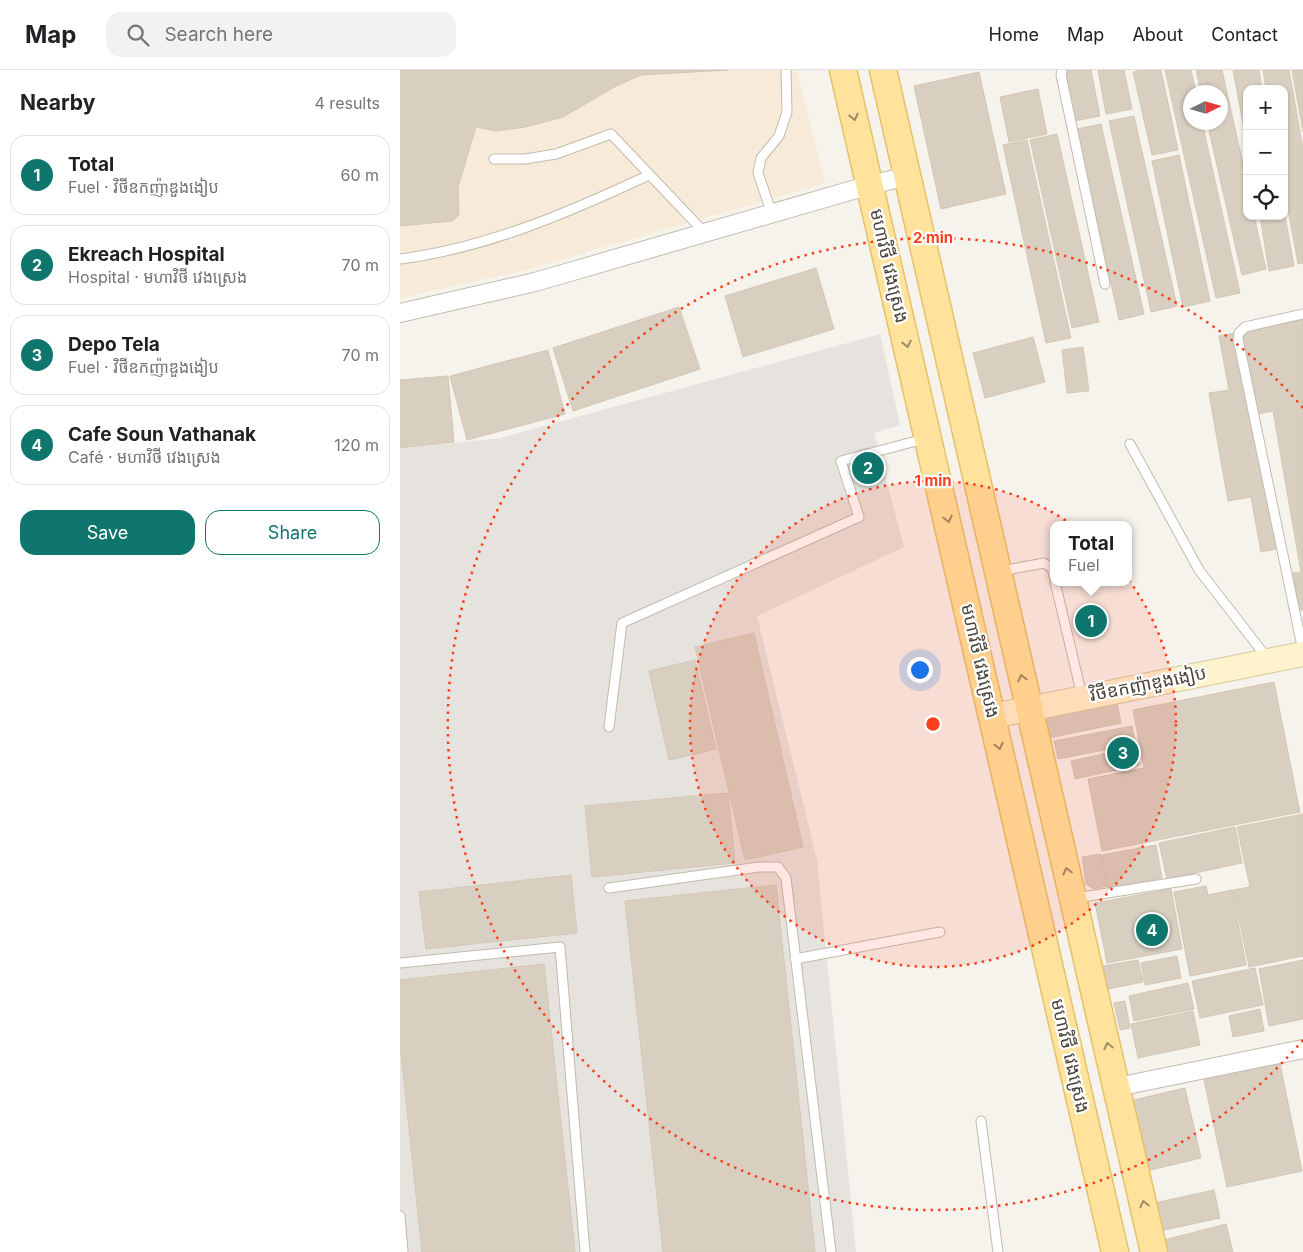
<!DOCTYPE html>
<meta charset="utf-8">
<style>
body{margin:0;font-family:Inter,"Noto Sans Khmer",sans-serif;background:#f2f2f2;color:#202124}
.controls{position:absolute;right:15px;top:15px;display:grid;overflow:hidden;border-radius:10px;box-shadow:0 1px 4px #0004}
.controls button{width:45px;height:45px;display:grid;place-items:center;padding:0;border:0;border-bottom:1px solid #e0e0e0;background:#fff;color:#202124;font:25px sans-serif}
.compass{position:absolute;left:783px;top:15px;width:45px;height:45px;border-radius:50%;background:#fff;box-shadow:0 1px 4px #0004;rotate:85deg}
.you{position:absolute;left:519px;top:599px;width:18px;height:18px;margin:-12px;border:4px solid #fff;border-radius:50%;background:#1a73e8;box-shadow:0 0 0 8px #1a73e833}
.badge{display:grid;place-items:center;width:32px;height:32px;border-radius:50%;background:#0f766e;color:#fff;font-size:16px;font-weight:700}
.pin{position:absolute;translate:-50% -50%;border:2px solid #fff;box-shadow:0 1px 5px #0006}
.popup{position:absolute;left:650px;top:451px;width:82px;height:65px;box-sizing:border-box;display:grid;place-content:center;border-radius:10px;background:#fff;filter:drop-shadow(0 1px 4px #0005);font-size:16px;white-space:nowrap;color:#757577}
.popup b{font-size:19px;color:#202124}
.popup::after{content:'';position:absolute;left:50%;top:100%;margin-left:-10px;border:10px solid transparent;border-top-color:#fff}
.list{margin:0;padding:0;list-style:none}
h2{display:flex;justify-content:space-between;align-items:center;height:65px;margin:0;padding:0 20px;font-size:21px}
h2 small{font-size:16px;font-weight:400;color:#757577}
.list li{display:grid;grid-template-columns:32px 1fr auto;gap:15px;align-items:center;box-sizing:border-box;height:80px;margin:0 10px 10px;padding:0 10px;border:1px solid #e0e0e0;border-radius:15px}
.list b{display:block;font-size:19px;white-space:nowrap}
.list p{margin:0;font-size:16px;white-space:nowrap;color:#757577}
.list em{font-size:16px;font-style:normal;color:#757577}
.actions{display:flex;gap:10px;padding:15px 20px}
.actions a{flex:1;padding:11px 0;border:1px solid #0f766e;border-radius:15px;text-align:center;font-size:18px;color:#0f766e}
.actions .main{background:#0f766e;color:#fff}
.icon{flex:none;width:28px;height:28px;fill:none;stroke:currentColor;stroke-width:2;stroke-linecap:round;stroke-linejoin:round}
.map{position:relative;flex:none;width:903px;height:1182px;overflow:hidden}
header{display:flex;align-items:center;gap:30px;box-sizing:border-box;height:70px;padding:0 25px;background:#fff;border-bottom:1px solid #e0e0e0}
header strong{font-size:24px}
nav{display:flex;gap:28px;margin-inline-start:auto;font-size:18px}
.search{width:350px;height:45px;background:#f2f2f2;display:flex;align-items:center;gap:12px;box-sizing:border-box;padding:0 18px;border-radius:15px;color:#757577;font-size:19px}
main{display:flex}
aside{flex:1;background:#fff}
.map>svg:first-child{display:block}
.commercial{fill:#f7ead8}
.industrial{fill:#e6e2dd}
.building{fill:#d8cfc1;stroke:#d3c7b4}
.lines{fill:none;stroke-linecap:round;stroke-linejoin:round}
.lane-casing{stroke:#c2bbae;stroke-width:11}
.street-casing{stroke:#c2bbae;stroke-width:20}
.secondary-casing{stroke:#d6c79b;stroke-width:26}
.primary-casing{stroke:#e6c16a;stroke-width:29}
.lane{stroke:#fff;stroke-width:9}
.street{stroke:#fff;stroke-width:18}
.secondary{stroke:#fff3cd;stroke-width:24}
.primary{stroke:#ffe39c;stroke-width:26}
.oneway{stroke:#9c8c66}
.ring{fill:none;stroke:#fc3f1d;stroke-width:2.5;stroke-dasharray:2.5 5}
.labels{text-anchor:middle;stroke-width:4.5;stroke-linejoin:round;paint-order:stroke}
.street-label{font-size:18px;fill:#4b4439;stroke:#fff}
.centre{fill:#fc3f1d;stroke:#fff;stroke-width:2.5}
.ring-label{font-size:15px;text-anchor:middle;font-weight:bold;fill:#fc3f1d;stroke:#fff;stroke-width:4.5;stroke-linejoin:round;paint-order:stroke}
</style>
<header>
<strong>Map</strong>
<div class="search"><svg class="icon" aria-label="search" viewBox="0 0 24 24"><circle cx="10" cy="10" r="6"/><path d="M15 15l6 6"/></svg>Search here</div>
<nav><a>Home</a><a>Map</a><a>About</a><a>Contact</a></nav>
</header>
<main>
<aside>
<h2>Nearby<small>4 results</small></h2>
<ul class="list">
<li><span class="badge">1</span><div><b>Total</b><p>Fuel · វិថីឧកញ៉ាឌួងងៀប</p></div><em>60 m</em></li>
<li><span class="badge">2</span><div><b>Ekreach Hospital</b><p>Hospital · មហាវិថី វេងស្រេង</p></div><em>70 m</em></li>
<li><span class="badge">3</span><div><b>Depo Tela</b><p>Fuel · វិថីឧកញ៉ាឌួងងៀប</p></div><em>70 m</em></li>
<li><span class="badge">4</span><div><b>Cafe Soun Vathanak</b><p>Café · មហាវិថី វេងស្រេង</p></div><em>120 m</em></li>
</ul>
<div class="actions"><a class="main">Save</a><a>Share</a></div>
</aside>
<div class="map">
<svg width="903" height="1182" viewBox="0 0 903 1182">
<rect width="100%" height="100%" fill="#f6f3ec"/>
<path class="commercial" d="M 0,0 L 397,0 L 425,113 L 125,200 L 0,228 Z"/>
<path class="industrial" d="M 480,264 L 500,355 L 474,363 L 504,477 L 357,546 L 417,790 L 456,1182 L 0,1182 L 0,379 L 101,368 Z"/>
<path class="building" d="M 0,0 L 328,0 L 241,5 L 216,16 L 163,47 L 125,57 L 96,61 L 76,57 L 58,117 L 59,145 L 52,151 L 0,156 Z
M 664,0 L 691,0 L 700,46 L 675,51 Z
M 698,0 L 724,0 L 732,39 L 706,44 Z
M 741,0 L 761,0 L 778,80 L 752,85 L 733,2 Z
M 765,0 L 791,0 L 796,22 L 791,22 L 791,52 L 802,52 L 840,223 L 816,228 Z
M 796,0 L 822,0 L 847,112 L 847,146 L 854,146 L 866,199 L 842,205 L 807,52 L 821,52 L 821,22 L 801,22 Z
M 833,0 L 859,0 L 862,19 L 847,19 L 847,75 Z
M 863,0 L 889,0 L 903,78 L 903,193 L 898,194 L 884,118 L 884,19 L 866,19 Z
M 892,0 L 903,0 L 903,62 Z
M 579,2 L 606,124 L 541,139 L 514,16 Z
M 638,19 L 647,64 L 609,72 L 600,27 Z
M 734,46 L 777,236 L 751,242 L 709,51 Z
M 701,54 L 744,244 L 719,250 L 677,59 Z
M 657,64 L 699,252 L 672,258 L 630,70 Z
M 627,70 L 671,268 L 646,273 L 603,75 Z
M 779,85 L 810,231 L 783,237 L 752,91 Z
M 884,140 L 894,196 L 869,201 L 860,146 L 884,146 Z
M 416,198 L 434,259 L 343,287 L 325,226 Z
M 279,237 L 300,299 L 173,341 L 153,278 Z
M 903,250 L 903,540 L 900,540 L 893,503 L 901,502 L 873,341 L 853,345 L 877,479 L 861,482 L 851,427 L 828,431 L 809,323 L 829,320 L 819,266 Z
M 633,267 L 645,312 L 585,328 L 573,283 Z
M 683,277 L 689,321 L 667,323 L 662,280 Z
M 148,280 L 165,344 L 67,370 L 50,306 Z
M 48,306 L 54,372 L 0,378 L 0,310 Z
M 354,563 L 403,777 L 345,790 L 295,577 Z
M 295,590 L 316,679 L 269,690 L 249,601 Z
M 874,612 L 900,742 L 702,781 L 688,709 L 744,698 L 733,640 Z
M 716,627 L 721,653 L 649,668 L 644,642 Z
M 732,656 L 735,674 L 658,689 L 654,671 Z
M 736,677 L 739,695 L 675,709 L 671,691 Z
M 328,723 L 335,793 L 192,807 L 185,736 Z
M 903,744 L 903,886 L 849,897 L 833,820 L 850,817 L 837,757 Z
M 835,757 L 842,793 L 767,809 L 759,773 Z
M 756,775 L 762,808 L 708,818 L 702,785 Z
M 701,784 L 707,816 L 693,819 L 686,814 L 682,787 Z
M 171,805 L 177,863 L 26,879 L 19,822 Z
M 376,815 L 415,1182 L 263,1182 L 225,831 Z
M 806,816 L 808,825 L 832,820 L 846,895 L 790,906 L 774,822 Z
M 771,819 L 782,879 L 707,893 L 695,833 Z
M 777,886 L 781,908 L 745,915 L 741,893 Z
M 738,890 L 743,912 L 708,919 L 703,896 Z
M 903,890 L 903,949 L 869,956 L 859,899 Z
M 144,894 L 175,1182 L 22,1182 L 0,974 L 0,910 Z
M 855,898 L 863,935 L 800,948 L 792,911 Z
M 788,913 L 794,939 L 734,951 L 729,926 Z
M 725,931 L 730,958 L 720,960 L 714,933 Z
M 860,939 L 864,961 L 833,967 L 829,946 Z
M 793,941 L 800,975 L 738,988 L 731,954 Z
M 880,994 L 902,1101 L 827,1117 L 804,1010 Z
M 785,1018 L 801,1088 L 742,1102 L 725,1032 Z
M 814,1120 L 820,1148 L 760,1161 L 754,1133 Z
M 826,1154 L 833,1182 L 767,1182 L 764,1170 Z"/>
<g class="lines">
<g class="lane-casing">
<path id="lane" d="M 662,0 L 661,5 L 705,214
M 94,89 L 125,89 L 156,84 L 211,64 L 305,163
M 372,144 L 358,103 L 361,88 L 379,66 L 387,42 L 386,0
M 0,189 C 87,178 170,142 249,105
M 903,244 L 845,257 L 839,263 L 838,269 L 903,581
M 730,374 L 799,500 L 867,588
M 601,501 L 644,493 L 652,498 L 654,506
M 655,512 L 682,626
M 209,657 L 222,553 L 459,447 L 441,391 L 524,369
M 209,818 L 359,797 L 378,797 L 386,808 L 431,1182
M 676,828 L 796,809
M 395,889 L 540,862
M 0,893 L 160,877 L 185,1182
M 581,1051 L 598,1182
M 0,1146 L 3,1182"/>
</g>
<g class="street-casing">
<path id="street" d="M 0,243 L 135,212 L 470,115 L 508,106
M 717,1017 L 903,979"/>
</g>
<g class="secondary-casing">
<path id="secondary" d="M 593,646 L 903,584"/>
</g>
<g class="primary-casing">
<path id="primary" d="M 443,0 L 715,1182
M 483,0 L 754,1182"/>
</g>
<use href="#lane" class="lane"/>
<use href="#street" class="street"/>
<use href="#secondary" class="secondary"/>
<use href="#primary" class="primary"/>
</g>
<defs><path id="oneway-chevron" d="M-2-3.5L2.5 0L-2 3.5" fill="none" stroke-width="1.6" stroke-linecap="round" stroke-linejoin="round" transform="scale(1.25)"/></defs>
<g class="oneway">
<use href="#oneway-chevron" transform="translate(454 47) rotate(77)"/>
<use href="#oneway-chevron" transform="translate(507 274) rotate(77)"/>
<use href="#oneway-chevron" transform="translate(548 449) rotate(77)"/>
<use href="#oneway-chevron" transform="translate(622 608) rotate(-103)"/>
<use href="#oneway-chevron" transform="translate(599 676) rotate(77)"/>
<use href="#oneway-chevron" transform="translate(667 801) rotate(-104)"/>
<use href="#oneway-chevron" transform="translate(708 976) rotate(-103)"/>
<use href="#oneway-chevron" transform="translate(744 1134) rotate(-103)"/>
</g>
<circle cx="533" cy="654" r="243" fill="#fc3f1d" fill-opacity=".12"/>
<g class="ring">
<circle cx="533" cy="654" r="243"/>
<path d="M903 970A486 486 0 1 1 903 338"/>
</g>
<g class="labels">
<g class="street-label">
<text transform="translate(489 196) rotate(77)" y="6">មហាវិថី វេងស្រេង</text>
<text transform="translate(580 591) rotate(77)" y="6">មហាវិថី វេងស្រេង</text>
<text transform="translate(748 614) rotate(-11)" y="6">វិថីឧកញ៉ាឌួងងៀប</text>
<text transform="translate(670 986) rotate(77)" y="6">មហាវិថី វេងស្រេង</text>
</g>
</g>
<circle cx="533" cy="654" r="8" class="centre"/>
<g class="ring-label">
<text x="533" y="173">2 min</text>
<text x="533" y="416">1 min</text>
</g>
</svg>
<div class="controls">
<button>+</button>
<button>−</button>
<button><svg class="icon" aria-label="locate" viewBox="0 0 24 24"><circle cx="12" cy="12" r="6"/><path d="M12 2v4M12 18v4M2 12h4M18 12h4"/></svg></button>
</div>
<svg class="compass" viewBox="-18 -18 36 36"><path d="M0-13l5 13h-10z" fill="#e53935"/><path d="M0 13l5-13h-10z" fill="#757577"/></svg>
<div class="you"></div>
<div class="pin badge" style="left:691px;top:551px">1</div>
<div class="popup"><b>Total</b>Fuel</div>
<div class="pin badge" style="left:468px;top:398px">2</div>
<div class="pin badge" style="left:723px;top:683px">3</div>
<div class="pin badge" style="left:752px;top:860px">4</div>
</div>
</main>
